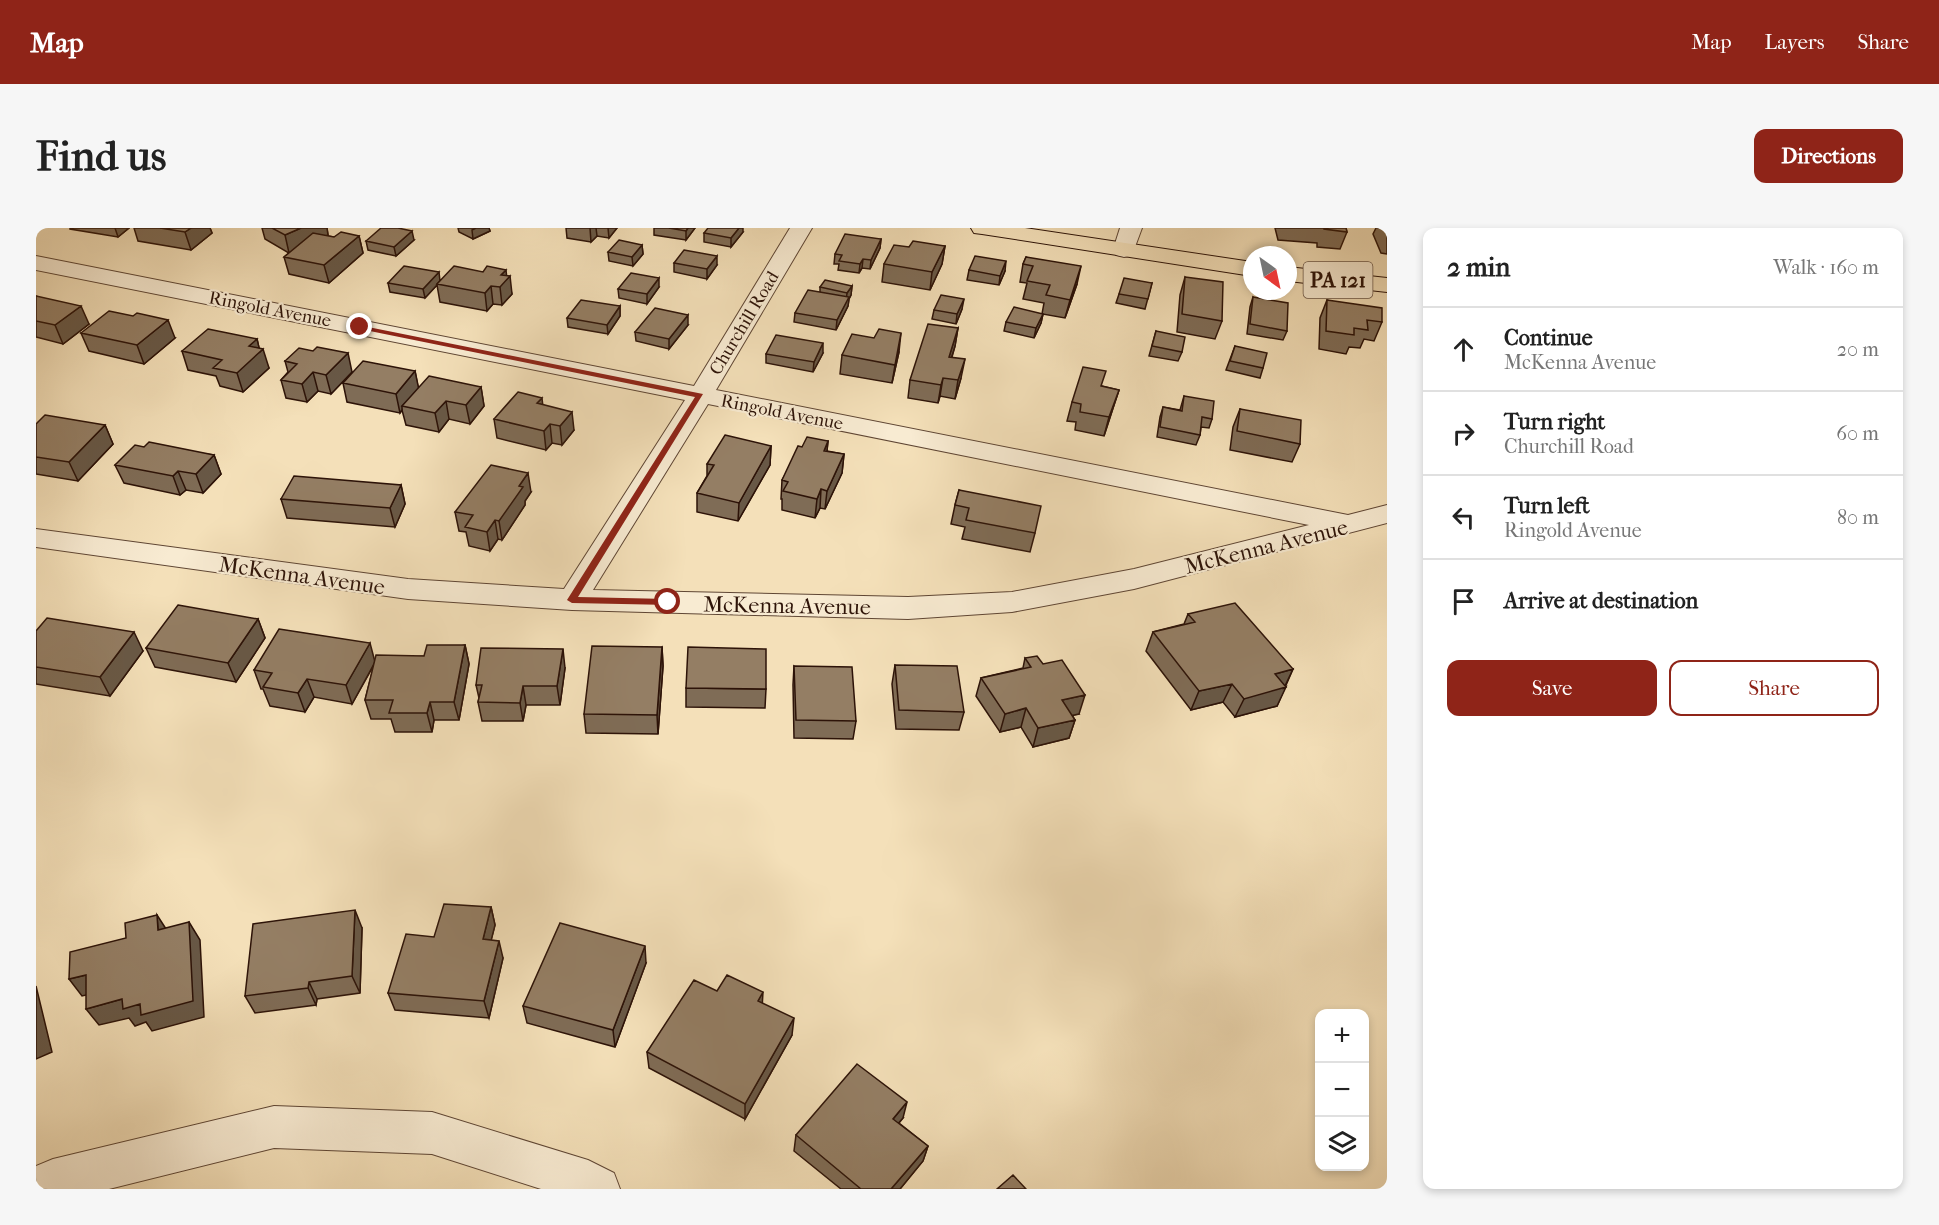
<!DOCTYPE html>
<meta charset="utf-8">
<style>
body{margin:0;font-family:"IM FELL French Canon",serif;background:#f6f6f6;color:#222}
.controls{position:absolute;right:18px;bottom:18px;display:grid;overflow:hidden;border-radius:12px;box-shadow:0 3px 9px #0003}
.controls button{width:54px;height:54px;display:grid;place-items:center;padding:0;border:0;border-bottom:2px solid #e0e0e0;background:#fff;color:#222;font:30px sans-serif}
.compass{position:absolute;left:1207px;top:18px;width:54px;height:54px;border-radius:50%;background:#fff;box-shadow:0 3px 9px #0003;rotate:147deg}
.stop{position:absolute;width:18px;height:18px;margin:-14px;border:4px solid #8f2418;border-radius:50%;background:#fff}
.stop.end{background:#8f2418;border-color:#fff;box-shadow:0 2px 6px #0008}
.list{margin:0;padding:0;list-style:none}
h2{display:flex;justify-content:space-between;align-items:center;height:78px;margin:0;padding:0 24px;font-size:26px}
h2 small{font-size:20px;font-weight:400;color:#767676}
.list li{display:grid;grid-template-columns:39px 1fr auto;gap:18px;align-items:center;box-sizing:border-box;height:84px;padding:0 24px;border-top:2px solid #e0e0e0}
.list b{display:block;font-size:22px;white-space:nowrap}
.list p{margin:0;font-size:20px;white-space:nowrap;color:#767676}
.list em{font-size:20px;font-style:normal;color:#767676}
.actions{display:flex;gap:12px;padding:18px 24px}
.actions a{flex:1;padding:14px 0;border:2px solid #8f2418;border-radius:12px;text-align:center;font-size:21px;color:#8f2418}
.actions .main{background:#8f2418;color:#fff}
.icon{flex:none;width:33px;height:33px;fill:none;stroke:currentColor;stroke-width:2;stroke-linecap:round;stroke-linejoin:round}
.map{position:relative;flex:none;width:1351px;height:961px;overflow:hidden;border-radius:12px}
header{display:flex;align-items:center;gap:36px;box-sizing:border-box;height:84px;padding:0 30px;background:#8f2418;color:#fff}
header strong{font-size:28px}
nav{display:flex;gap:33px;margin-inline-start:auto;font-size:21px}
.intro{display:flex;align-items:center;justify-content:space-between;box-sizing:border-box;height:144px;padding:0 36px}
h1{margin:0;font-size:42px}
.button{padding:15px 27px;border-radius:12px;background:#8f2418;color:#fff;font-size:21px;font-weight:700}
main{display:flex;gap:36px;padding:0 36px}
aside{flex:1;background:#fff;border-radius:12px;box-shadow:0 3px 9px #0003}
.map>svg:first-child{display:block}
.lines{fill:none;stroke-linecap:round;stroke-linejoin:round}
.street-casing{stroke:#5f4634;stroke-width:2}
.primary-casing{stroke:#2d1308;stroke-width:2}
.street{fill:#f8ebd2;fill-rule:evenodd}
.primary{fill:#f4e0b9;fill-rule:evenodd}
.wall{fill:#7f6c56;stroke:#2d1308;stroke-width:1.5}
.shaded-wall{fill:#685846;stroke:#2d1308;stroke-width:1.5}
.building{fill:#947e64;stroke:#2d1308;stroke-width:1.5}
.route{fill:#8f2418}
.labels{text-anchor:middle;stroke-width:4.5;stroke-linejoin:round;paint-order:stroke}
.far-street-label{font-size:18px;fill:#2d1308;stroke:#f8ebd2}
.shield{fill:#f8ebd2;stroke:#6a5445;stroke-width:1.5}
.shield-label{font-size:21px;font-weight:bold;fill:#2d1308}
.street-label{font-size:22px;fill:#2d1308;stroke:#f8ebd2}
</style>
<header>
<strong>Map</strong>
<nav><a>Map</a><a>Layers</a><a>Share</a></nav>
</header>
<div class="intro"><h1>Find us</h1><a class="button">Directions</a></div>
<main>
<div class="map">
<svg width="1351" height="961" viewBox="0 0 1351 961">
<rect width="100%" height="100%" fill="#f4e0b9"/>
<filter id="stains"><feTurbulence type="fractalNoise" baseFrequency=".00333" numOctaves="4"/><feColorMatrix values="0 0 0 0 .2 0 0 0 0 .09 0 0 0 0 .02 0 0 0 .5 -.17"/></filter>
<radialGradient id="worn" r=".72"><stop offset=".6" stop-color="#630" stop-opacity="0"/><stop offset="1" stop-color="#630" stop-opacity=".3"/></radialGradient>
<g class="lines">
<g class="street-casing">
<path id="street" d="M 754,0 L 776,0 L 680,162 L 1312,287 L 1351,277 L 1351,295 L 1098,361 L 976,384 L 872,391 L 536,382 L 372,371 L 0,319 L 0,301 L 372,351 L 528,361 L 649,172 L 0,42 L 0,28 L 658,158 ZM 672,176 L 1273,297 L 1098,341 L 976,364 L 872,369 L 557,362 Z
M 1084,0 L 1106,0 L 1096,27 L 1088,29 L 1080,27 L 1077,22 Z
M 238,878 L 396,884 L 552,932 L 578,945 L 584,961 L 505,961 L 396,926 L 238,920 L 73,961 L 0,961 L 0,938 L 17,931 Z"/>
</g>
<g class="primary-casing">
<path id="primary" d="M 935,0 L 989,0 L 1216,34 L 1216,48 L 946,6 L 938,5 Z
M 1252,39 L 1351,50 L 1351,64 L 1252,53 Z"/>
</g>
<use href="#street" class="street"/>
<use href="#primary" class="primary"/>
</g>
<path class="wall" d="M 34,0 L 93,0 L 82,9 L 34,1 Z
M 98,0 L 174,0 L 176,5 L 155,22 L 102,13 Z
M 226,0 L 291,0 L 292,7 L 291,8 L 298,9 L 323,8 L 327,25 L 293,55 L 253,46 L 248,29 L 253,25 L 229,11 Z
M 422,0 L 453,0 L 454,3 L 437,11 L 423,4 Z
M 530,0 L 581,0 L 573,10 L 561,8 L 555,14 L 531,10 Z
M 618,0 L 659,0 L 650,12 L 618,7 Z
M 1239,0 L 1310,0 L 1311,4 L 1304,21 L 1281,19 L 1281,15 L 1242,12 Z
M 1340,0 L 1351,0 L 1351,26 L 1345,25 L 1337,6 Z
M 707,4 L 695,19 L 668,14 L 668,5 Z
M 845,11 L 844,20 L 834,41 L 826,40 L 823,45 L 802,42 L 803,36 L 798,36 L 799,26 Z
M 378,12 L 360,28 L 332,22 L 330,13 Z
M 606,17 L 607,26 L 597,38 L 573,33 L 572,24 Z
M 909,18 L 906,36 L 894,62 L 846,54 L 848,36 L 873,19 Z
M 990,29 L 1041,56 L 1029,90 L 1007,86 L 1005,95 L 998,110 L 968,103 L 970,94 L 1006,86 L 1008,75 L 987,71 L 991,55 L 984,54 L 987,36 Z
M 638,35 L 681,37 L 671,51 L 638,44 Z
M 933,42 L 969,43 L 963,57 L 931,52 Z
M 447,44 L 471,48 L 476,66 L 466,77 L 457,76 L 451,83 L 404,74 L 401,57 L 389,70 L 354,64 L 352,55 L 404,52 Z
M 1149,49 L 1186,93 L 1179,111 L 1141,104 L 1144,67 Z
M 1116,55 L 1109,81 L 1080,75 L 1083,66 Z
M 816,58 L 815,67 L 813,71 L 812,78 L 800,102 L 758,94 L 759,85 L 784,64 L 784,59 Z
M 623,59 L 611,76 L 583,70 L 582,61 Z
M 0,68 L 53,96 L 27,116 L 0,109 Z
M 1217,69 L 1251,103 L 1247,112 L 1211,106 L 1214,79 Z
M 1291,72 L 1346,94 L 1338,113 L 1328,111 L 1324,120 L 1313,119 L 1310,126 L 1283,121 L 1284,90 Z
M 584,78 L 584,88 L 572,106 L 532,99 L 531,90 Z
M 926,81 L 920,96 L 896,91 L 898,82 Z
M 652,97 L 633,121 L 600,113 L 599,104 Z
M 922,100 L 919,118 L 916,129 L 925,150 L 919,171 L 904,168 L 902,175 L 872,170 L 874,152 Z
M 1120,103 L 1146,124 L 1142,133 L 1113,128 Z
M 45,105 L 139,110 L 108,136 L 53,123 Z
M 221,111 L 223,120 L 233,140 L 207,164 L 184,158 L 180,148 L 152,142 L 146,123 Z
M 1199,118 L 1227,140 L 1224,150 L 1190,142 Z
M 863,124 L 856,155 L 804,146 L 806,127 Z
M 787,125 L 777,144 L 730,135 L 730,126 Z
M 249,133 L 316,144 L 295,166 L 282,163 L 271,174 L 250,170 L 245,152 L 252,144 Z
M 379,143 L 382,159 L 445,159 L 448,178 L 434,196 L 413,191 L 403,204 L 370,197 L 366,182 L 364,185 L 311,174 L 307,155 Z
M 1066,158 L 1083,162 L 1068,208 L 1039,202 L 1040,194 L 1031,193 L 1036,174 Z
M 1148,168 L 1176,191 L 1173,200 L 1165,199 L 1164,207 L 1160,217 L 1121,209 L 1124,189 L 1127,179 L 1144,182 Z
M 506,177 L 538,202 L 526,217 L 516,215 L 510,222 L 461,210 L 458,191 Z
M 1204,181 L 1264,216 L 1256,234 L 1194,222 L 1197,199 Z
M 0,196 L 69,197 L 77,216 L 42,253 L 0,246 Z
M 792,213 L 791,223 L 808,226 L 806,245 L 789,281 L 784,280 L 779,290 L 746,282 L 746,271 L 745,271 L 746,252 L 766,219 Z
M 735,218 L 734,237 L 702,293 L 661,284 L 661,265 L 671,248 L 671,236 Z
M 108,219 L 178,227 L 185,246 L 167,265 L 150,262 L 144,267 L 88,255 L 79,237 Z
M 365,257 L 369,276 L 359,299 L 251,290 L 245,271 Z
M 923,262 L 999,305 L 994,324 L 926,311 L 929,299 L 915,296 L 919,277 Z
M 495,264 L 489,273 L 489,277 L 466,312 L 462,311 L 454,323 L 433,318 L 430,304 L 423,303 L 419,284 Z
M 1152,386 L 1257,441 L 1241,478 L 1199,489 L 1187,474 L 1155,482 L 1110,423 L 1117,404 L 1148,396 Z
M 222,391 L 229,410 L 200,454 L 119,439 L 110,420 Z
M 0,403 L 107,423 L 74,468 L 0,456 Z
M 429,417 L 433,436 L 423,492 L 398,492 L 396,504 L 359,504 L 355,491 L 335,491 L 329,472 L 338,437 L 316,476 L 278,469 L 269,484 L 234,478 L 227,461 L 225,461 L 218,442 L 339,433 L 388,428 Z
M 626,419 L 627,438 L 622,506 L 550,505 L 548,486 Z
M 989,430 L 1043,486 L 1036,487 L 1039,492 L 1033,510 L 997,519 L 985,499 L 964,504 L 940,468 L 945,450 L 987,440 Z
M 859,437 L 928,484 L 923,502 L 860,501 L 856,456 Z
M 758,438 L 820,493 L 817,511 L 758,510 L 757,457 Z
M 529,440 L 524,477 L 490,477 L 487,493 L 446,493 L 442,474 L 443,470 L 440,457 Z
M 650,460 L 730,461 L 729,480 L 650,479 Z
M 455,679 L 459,697 L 455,712 L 467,730 L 453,790 L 359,782 L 352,765 L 398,709 Z
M 326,700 L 324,765 L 281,771 L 280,777 L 219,785 L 209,768 Z
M 610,735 L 579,819 L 491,795 L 487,778 Z
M 681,763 L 726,775 L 756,807 L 709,891 L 613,840 L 611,824 Z
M 867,890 L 863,895 L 892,918 L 887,933 L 864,961 L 805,961 L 758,923 L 760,907 Z"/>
<path class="shaded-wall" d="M 79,0 L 93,0 L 82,9 Z
M 155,0 L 174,0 L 176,5 L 155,22 L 149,4 Z
M 265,0 L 291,0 L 292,7 L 253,25 L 249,7 Z
M 440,0 L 453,0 L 454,3 L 437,11 L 436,2 Z
M 554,0 L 560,0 L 561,8 L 555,14 Z
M 572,0 L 581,0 L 573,10 Z
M 652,0 L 659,0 L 650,12 L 650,3 Z
M 703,0 L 707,0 L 707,4 L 695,19 L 695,10 Z
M 376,3 L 378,12 L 360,28 L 358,19 Z
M 323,8 L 327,25 L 293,55 L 288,37 Z
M 845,11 L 844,20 L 834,41 L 835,32 Z
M 606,17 L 607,26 L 597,38 L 596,29 Z
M 909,18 L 906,36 L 894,62 L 896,44 Z
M 681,28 L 681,37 L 671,51 L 671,41 Z
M 827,31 L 826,40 L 823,45 L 824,36 Z
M 970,33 L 969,43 L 963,57 L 964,48 Z
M 1045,38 L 1041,56 L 1029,90 L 1034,72 Z
M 470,42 L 471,51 L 474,48 L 476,66 L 466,77 L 464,59 L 465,47 Z
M 403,44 L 404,53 L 401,56 L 401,57 L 389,70 L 387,61 Z
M 623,50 L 623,59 L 611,76 L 611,66 Z
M 455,58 L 457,76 L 451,83 L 449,65 Z
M 816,58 L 815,67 L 813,71 L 812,78 L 800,102 L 801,92 L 810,74 L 811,65 Z
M 928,71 L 926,81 L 920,96 L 921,86 Z
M 45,78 L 53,96 L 27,116 L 19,97 Z
M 584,78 L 584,88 L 572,106 L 571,97 Z
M 1007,86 L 1005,95 L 998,110 L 1000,100 Z
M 652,87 L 652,97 L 633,121 L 633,111 Z
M 132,92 L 139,110 L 108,136 L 101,117 Z
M 922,100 L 919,118 L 910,147 L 913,129 Z
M 865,105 L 863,124 L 856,155 L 859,137 Z
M 221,111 L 224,124 L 227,121 L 233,140 L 207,164 L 201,145 L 213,118 Z
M 787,115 L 787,125 L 777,144 L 778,134 Z
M 312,125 L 316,144 L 295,166 L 290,147 Z
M 929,131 L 925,150 L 919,171 L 922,152 Z
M 379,143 L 383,162 L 366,178 L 366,182 L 364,185 L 360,166 Z
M 277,144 L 282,163 L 271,174 L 266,156 Z
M 907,150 L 904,168 L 902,175 L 905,157 Z
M 445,159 L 448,178 L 434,196 L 430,177 Z
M 1083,162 L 1077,180 L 1068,208 L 1073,189 Z
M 506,170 L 508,188 L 501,175 Z
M 410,173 L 413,191 L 403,204 L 399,185 Z
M 536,184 L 538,202 L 526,217 L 524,198 Z
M 514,196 L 516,215 L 510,222 L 508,203 Z
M 69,197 L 77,216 L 42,253 L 33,234 Z
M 792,213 L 790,232 L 788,223 Z
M 735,218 L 734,237 L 702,293 L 703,275 Z
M 808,226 L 806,245 L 789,281 L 791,263 Z
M 178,227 L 185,246 L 167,265 L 160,246 Z
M 142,243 L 150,262 L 144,267 L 137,248 Z
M 492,245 L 495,264 L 489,273 L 489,277 L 466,312 L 463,293 L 483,258 Z
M 365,257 L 369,276 L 359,299 L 354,280 Z
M 785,261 L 784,280 L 779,290 L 781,271 Z
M 459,292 L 462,311 L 454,323 L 451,304 Z
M 222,391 L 229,410 L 200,454 L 192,435 Z
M 98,404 L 107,423 L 74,468 L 64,449 Z
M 334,415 L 339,434 L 316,476 L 310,457 Z
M 429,417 L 433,436 L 423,492 L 418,474 Z
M 626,419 L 627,438 L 622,506 L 621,487 Z
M 527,421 L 529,440 L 524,477 L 521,458 Z
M 1257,441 L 1248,460 L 1250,459 L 1241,478 L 1199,489 L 1208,471 L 1239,446 Z
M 271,451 L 278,469 L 269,484 L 262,465 Z
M 1196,456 L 1187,474 L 1155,482 L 1163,463 Z
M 487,458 L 490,477 L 487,493 L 484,475 Z
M 1049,467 L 1043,486 L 1020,491 L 1026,472 Z
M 394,474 L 398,492 L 396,504 L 391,485 Z
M 990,480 L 985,499 L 964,504 L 969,486 Z
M 1039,492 L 1033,510 L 997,519 L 1002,500 Z
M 455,679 L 459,697 L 451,729 L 447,711 Z
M 319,682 L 326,700 L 324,765 L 316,748 Z
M 121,687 L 132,704 L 122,702 Z
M 153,694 L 164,712 L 168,789 L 116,803 L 110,794 L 99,798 L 93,790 L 63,797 L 50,781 L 86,771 Z
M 463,713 L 467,730 L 453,790 L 448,773 Z
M 609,718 L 610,735 L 579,819 L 577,802 Z
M 50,747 L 63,764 L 46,768 L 33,751 Z
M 273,754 L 281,771 L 280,777 L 272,760 Z
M 0,758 L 16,824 L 0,831 Z
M 727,764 L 726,781 L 722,773 Z
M 758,790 L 756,807 L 709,891 L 709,876 Z
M 871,874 L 867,890 L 853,906 L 857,891 Z
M 892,918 L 887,933 L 864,961 L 855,961 Z"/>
<path class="building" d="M 124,0 L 155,0 L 149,4 Z
M 236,0 L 265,0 L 249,7 Z
M 345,0 L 362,0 L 376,3 L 358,19 L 330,13 Z
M 633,0 L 652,0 L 650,3 Z
M 672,0 L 703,0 L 695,10 L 668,5 Z
M 1288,0 L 1310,0 L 1311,4 L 1288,1 Z
M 305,4 L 323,8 L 288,37 L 248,29 L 277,5 L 298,9 Z
M 809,6 L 845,11 L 835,32 L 827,31 L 824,36 L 803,33 L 806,27 L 799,26 Z
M 583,12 L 606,17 L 596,29 L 572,24 Z
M 877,13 L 909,18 L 896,44 L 848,36 L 858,17 L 873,19 Z
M 648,22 L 681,28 L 671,41 L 638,35 Z
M 939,28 L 970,33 L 964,48 L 933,42 Z
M 990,29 L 1045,38 L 1034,72 L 1010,67 L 1014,57 L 991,53 L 997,38 L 987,36 Z
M 368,38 L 403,44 L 387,61 L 352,55 Z
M 418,38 L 447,44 L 451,38 L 470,42 L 465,47 L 474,48 L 464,59 L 455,58 L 449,65 L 401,56 Z
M 595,45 L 623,50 L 611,66 L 582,61 Z
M 1149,49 L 1187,54 L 1186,93 L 1146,86 Z
M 1088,50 L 1116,55 L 1112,71 L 1083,66 Z
M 789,52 L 816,58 L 811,65 L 784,59 Z
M 772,62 L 813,69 L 801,92 L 759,85 Z
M 905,67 L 928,71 L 921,86 L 898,82 Z
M 0,68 L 45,78 L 19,97 L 0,93 Z
M 1217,69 L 1252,75 L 1251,103 L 1214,96 Z
M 545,72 L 584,78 L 571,97 L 531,90 Z
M 1291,72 L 1346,80 L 1346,94 L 1331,92 L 1332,102 L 1318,100 L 1318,107 L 1290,103 Z
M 978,79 L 1007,86 L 1000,100 L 970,94 Z
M 619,80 L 652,87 L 633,111 L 599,104 Z
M 73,83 L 97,88 L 101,85 L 132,92 L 101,117 L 45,105 Z
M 892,96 L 922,100 L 913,129 L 929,131 L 922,152 L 907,150 L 905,157 L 874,152 Z
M 172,101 L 221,111 L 213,118 L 227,121 L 201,145 L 177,140 L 186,132 L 146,123 Z
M 843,101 L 865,105 L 859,137 L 806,127 L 816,106 L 838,110 Z
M 1120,103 L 1149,109 L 1146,124 L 1116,118 Z
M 740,107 L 787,115 L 778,134 L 730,126 Z
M 1199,118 L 1231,125 L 1227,140 L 1194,133 Z
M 281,119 L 312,125 L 290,147 L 277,144 L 266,156 L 245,152 L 261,136 L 249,133 L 263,120 L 277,123 Z
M 327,133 L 379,143 L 360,166 L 307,155 Z
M 1047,139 L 1070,143 L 1065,158 L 1083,162 L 1073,189 L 1044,184 L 1045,176 L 1036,174 Z
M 393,148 L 445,159 L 430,177 L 410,173 L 399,185 L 366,178 Z
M 482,164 L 506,170 L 501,175 L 536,184 L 524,198 L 514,196 L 508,203 L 458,191 Z
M 1148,168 L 1178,173 L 1176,191 L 1166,189 L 1164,207 L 1124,199 L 1127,179 L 1146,183 Z
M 1204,181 L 1265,192 L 1264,216 L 1201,203 Z
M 9,187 L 69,197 L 33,234 L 0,229 L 0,196 Z
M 689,207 L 735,218 L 703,275 L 661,265 L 678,237 L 671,236 Z
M 771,209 L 792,213 L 788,223 L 808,226 L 791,263 L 785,261 L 781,271 L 747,263 L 752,254 L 746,252 L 762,218 L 766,219 Z
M 113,214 L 178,227 L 160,246 L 142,243 L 137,248 L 79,237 L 99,217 L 108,219 Z
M 455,237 L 492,245 L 483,258 L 487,259 L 463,293 L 459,292 L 451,304 L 429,299 L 437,287 L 419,284 Z
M 258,248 L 365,257 L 354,280 L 245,271 Z
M 923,262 L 1005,278 L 999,305 L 930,292 L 933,280 L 919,277 Z
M 1199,375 L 1257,441 L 1239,446 L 1250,459 L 1208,471 L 1196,456 L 1163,463 L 1117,404 L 1159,394 L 1152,386 Z
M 142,377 L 222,391 L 192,435 L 110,420 Z
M 11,390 L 98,404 L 64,449 L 0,439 L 0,403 Z
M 243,401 L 334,415 L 310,457 L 271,451 L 262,465 L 227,459 L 236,445 L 218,442 Z
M 391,417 L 429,417 L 418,474 L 394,474 L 391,485 L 353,485 L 357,472 L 329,472 L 340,427 L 388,428 Z
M 556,418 L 626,419 L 621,487 L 548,486 Z
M 652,419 L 730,421 L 730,461 L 650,460 Z
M 445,420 L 527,421 L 521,458 L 487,458 L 484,475 L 442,474 L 446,457 L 440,457 Z
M 1001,428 L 1007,436 L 1026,432 L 1049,467 L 1026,472 L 1039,492 L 1002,500 L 990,480 L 969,486 L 945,450 L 995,439 L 989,430 Z
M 859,437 L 921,438 L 928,484 L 863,482 Z
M 758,438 L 816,439 L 820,493 L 760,492 Z
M 408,676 L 455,679 L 447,711 L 463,713 L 448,773 L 352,765 L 370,706 L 398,709 Z
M 319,682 L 316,748 L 273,754 L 272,760 L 209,768 L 217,696 Z
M 121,687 L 122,702 L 153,694 L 157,773 L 105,787 L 104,776 L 87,781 L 86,771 L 50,781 L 50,747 L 33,751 L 34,724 L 90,710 L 89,695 Z
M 524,695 L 609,718 L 577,802 L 487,778 Z
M 691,747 L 727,764 L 722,773 L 758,790 L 709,876 L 611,824 L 658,752 L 681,763 Z
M 821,836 L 871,874 L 857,891 L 892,918 L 855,961 L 825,961 L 760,907 Z
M 977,947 L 990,961 L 961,961 Z"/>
<path class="route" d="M 322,97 L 667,166 L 542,369 L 632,371 L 636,374 L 635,377 L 536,375 L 531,372 L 659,169 L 324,101 Z"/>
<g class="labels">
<g class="far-street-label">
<text transform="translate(234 81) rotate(11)" y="6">Ringold Avenue</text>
<text transform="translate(708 95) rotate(-59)" y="6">Churchill Road</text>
<text transform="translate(746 184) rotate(11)" y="6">Ringold Avenue</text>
</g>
<rect class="shield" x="1267.5" y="34" width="69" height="36" rx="4.5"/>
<g class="shield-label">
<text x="1302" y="59">PA 121</text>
</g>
<g class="street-label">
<text transform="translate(1230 318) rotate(-14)" y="8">McKenna Avenue</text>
<text transform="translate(266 347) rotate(8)" y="8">McKenna Avenue</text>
<text transform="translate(751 377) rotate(1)" y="8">McKenna Avenue</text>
</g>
</g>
<rect width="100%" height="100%" filter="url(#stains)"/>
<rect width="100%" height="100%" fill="url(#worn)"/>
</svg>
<div class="controls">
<button>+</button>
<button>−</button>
<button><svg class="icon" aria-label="layers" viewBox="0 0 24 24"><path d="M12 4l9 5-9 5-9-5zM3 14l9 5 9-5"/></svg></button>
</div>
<svg class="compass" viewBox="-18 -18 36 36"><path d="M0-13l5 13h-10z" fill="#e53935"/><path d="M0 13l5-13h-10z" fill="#767676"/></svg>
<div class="stop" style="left:632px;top:374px"></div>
<div class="stop end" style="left:324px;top:99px"></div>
</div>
<aside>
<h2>2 min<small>Walk · 160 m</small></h2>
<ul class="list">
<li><svg class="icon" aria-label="ahead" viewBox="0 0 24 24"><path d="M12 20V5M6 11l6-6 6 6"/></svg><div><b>Continue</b><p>McKenna Avenue</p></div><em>20 m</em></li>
<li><svg class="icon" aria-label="right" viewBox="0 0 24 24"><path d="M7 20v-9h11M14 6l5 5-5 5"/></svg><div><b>Turn right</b><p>Churchill Road</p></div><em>60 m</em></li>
<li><svg class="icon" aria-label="left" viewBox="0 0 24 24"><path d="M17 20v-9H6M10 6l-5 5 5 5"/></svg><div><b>Turn left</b><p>Ringold Avenue</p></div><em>80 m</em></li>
<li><svg class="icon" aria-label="arrive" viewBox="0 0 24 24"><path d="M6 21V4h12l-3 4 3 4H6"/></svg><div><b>Arrive at destination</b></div></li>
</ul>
<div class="actions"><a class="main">Save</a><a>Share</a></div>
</aside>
</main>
